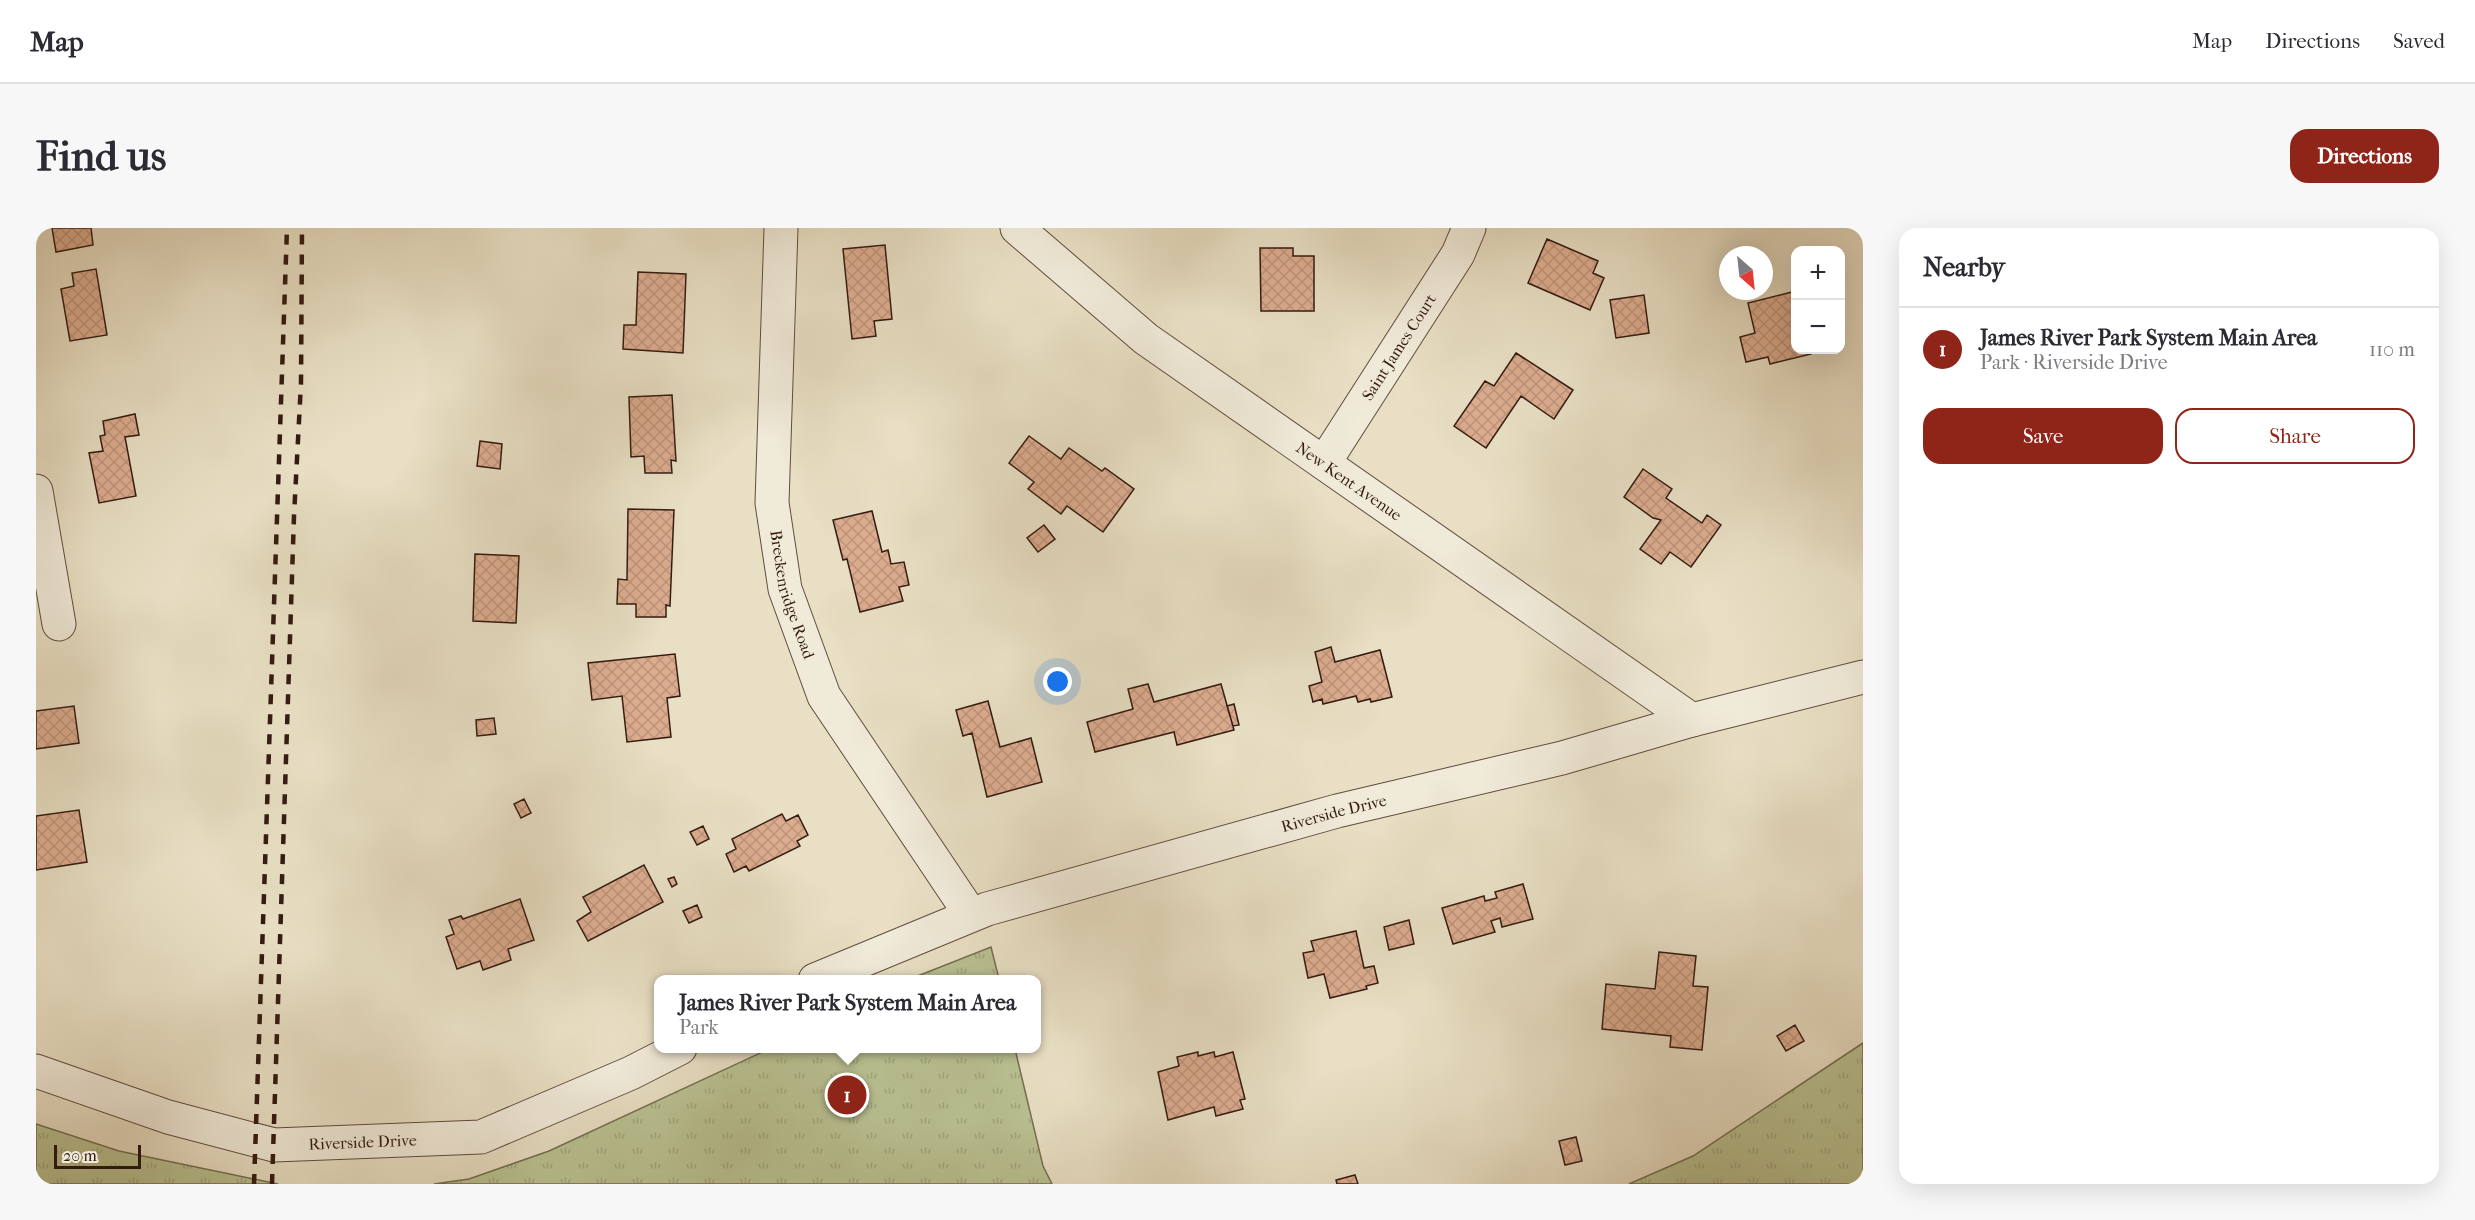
<!DOCTYPE html>
<meta charset="utf-8">
<style>
body{margin:0;font-family:"IM FELL French Canon",serif;background:#f7f7f7;color:#2b2b33}
.controls{position:absolute;right:18px;top:18px;display:grid;overflow:hidden;border-radius:12px;box-shadow:0 6px 24px #0002}
.controls button{width:54px;height:54px;display:grid;place-items:center;padding:0;border:0;border-bottom:2px solid #e1e1e2;background:#fff;color:#2b2b33;font:30px sans-serif}
.compass{position:absolute;left:1683px;top:18px;width:54px;height:54px;border-radius:50%;background:#fff;box-shadow:0 6px 24px #0002;rotate:153deg}
.scale{position:absolute;left:18px;bottom:15px;width:87px;box-sizing:border-box;padding-left:6px;border:3px solid #341b11;border-top:0;font-size:16px;line-height:21px;white-space:nowrap;color:#341b11;-webkit-text-stroke:4px #f0ead9;paint-order:stroke}
.you{position:absolute;left:1022px;top:454px;width:21px;height:21px;margin:-15px;border:4px solid #fff;border-radius:50%;background:#1a73e8;box-shadow:0 0 0 9px #1a73e833}
.badge{display:grid;place-items:center;width:39px;height:39px;border-radius:50%;background:#8f2418;color:#fff;font-size:20px;font-weight:700}
.pin{position:absolute;translate:-50% -50%;border:3px solid #fff;box-shadow:0 2px 6px #0006}
.popup{position:absolute;left:618px;top:747px;width:387px;height:78px;box-sizing:border-box;display:grid;place-content:center;border-radius:12px;background:#fff;filter:drop-shadow(0 2px 4px #0005);font-size:20px;white-space:nowrap;color:#7c7c81}
.popup b{font-size:22px;color:#2b2b33}
.popup::after{content:'';position:absolute;left:50%;top:100%;margin-left:-12px;border:12px solid transparent;border-top-color:#fff}
.list{margin:0;padding:0;list-style:none}
h2{display:flex;justify-content:space-between;align-items:center;height:78px;margin:0;padding:0 24px;font-size:26px}
h2 small{font-size:20px;font-weight:400;color:#7c7c81}
.list li{display:grid;grid-template-columns:39px 1fr auto;gap:18px;align-items:center;box-sizing:border-box;height:84px;padding:0 24px;border-top:2px solid #e1e1e2}
.list b{display:block;font-size:22px;white-space:nowrap}
.list p{margin:0;font-size:20px;white-space:nowrap;color:#7c7c81}
.list em{font-size:20px;font-style:normal;color:#7c7c81}
.actions{display:flex;gap:12px;padding:18px 24px}
.actions a{flex:1;padding:14px 0;border:2px solid #8f2418;border-radius:18px;text-align:center;font-size:21px;color:#8f2418}
.actions .main{background:#8f2418;color:#fff}
.map{position:relative;flex:none;width:1827px;height:956px;overflow:hidden;border-radius:18px}
header{display:flex;align-items:center;gap:36px;box-sizing:border-box;height:84px;padding:0 30px;background:#fff;border-bottom:2px solid #e1e1e2}
header strong{font-size:28px}
nav{display:flex;gap:33px;margin-inline-start:auto;font-size:21px}
.intro{display:flex;align-items:center;justify-content:space-between;box-sizing:border-box;height:144px;padding:0 36px}
h1{margin:0;font-size:42px}
.button{padding:15px 27px;border-radius:18px;background:#8f2418;color:#fff;font-size:21px;font-weight:700}
main{display:flex;gap:36px;padding:0 36px}
aside{flex:1;background:#fff;border-radius:18px;box-shadow:0 6px 24px #0002}
.map>svg:first-child{display:block}
.park{fill:url(#park-tufts);stroke:#766e52;stroke-width:1.5}
.building{fill:url(#building-cross-hatch);stroke:#341b11;stroke-width:1.5}
.lines{fill:none;stroke-linecap:round;stroke-linejoin:round}
.minor-casing{stroke:#614c3e;stroke-width:35}
.tertiary-casing{stroke:#614c3e;stroke-width:35}
.minor{stroke:#f0ead9;stroke-width:33}
.tertiary{stroke:#f0ead9;stroke-width:33}
.rail{stroke:#341b11;stroke-width:4.5;stroke-dasharray:10 10;stroke-linecap:butt}
.labels{text-anchor:middle;stroke-width:6;stroke-linejoin:round;paint-order:stroke}
.street-label{font-size:16px;fill:#341b11;stroke:#f0ead9}
</style>
<header>
<strong>Map</strong>
<nav><a>Map</a><a>Directions</a><a>Saved</a></nav>
</header>
<div class="intro"><h1>Find us</h1><a class="button">Directions</a></div>
<main>
<div class="map">
<svg width="1827" height="956" viewBox="0 0 1827 956">
<defs>
<pattern id="park-tufts" width="24" height="20" patternUnits="userSpaceOnUse" patternTransform="scale(1.5)"><rect width="24" height="20" fill="#b9c192"/><path d="M3 7l-1-3M5 7V3M7 7l1-3M15 17l-1-3M17 17v-4M19 17l1-3" fill="none" stroke="#a0a57d"/></pattern>
<pattern id="building-cross-hatch" width="8" height="8" patternUnits="userSpaceOnUse" patternTransform="scale(1.5)"><rect width="8" height="8" fill="#dcac8f"/><path d="M0 0l8 8M0 8l8-8" fill="none" stroke="#bd937a"/></pattern>
</defs>
<rect width="100%" height="100%" fill="#e8dfc4"/>
<filter id="stains"><feTurbulence type="fractalNoise" baseFrequency=".00333" numOctaves="4"/><feColorMatrix values="0 0 0 0 .2 0 0 0 0 .09 0 0 0 0 .02 0 0 0 .5 -.17"/></filter>
<radialGradient id="worn" r=".72"><stop offset=".6" stop-color="#630" stop-opacity="0"/><stop offset="1" stop-color="#630" stop-opacity=".3"/></radialGradient>
<path class="park" d="M 955,719 L 963,751 L 874,751 Z
M 1827,815 L 1827,956 L 1593,956 L 1657,928 Z
M 735,820 L 979,821 L 1007,938 L 1016,956 L 398,956 L 433,951 L 513,923 Z
M 0,896 L 83,923 L 242,956 L 0,956 Z"/>
<path class="building" d="M 16,0 L 55,0 L 57,17 L 20,24 Z
M 1511,11 L 1562,33 L 1557,45 L 1568,50 L 1554,82 L 1492,55 Z
M 849,17 L 856,91 L 838,93 L 840,108 L 816,111 L 807,21 Z
M 1224,20 L 1257,20 L 1257,28 L 1278,28 L 1278,83 L 1225,83 Z
M 60,41 L 71,107 L 34,113 L 25,61 L 38,58 L 36,45 Z
M 602,44 L 650,46 L 647,125 L 587,121 L 588,97 L 600,97 Z
M 1760,63 L 1760,122 L 1774,122 L 1775,126 L 1734,136 L 1732,129 L 1710,134 L 1704,109 L 1719,105 L 1712,75 Z
M 1608,67 L 1613,105 L 1580,110 L 1574,72 Z
M 1480,125 L 1537,162 L 1518,191 L 1485,168 L 1450,220 L 1418,198 L 1449,153 L 1458,158 Z
M 636,167 L 640,233 L 635,232 L 636,245 L 609,245 L 608,228 L 595,229 L 593,169 Z
M 99,186 L 103,207 L 89,209 L 100,268 L 63,275 L 53,225 L 67,223 L 64,208 L 69,207 L 67,193 Z
M 993,208 L 1025,231 L 1033,220 L 1066,243 L 1069,240 L 1098,261 L 1067,304 L 1031,278 L 1025,286 L 992,261 L 998,254 L 973,235 Z
M 444,213 L 466,216 L 464,241 L 441,238 Z
M 1607,241 L 1636,261 L 1630,270 L 1666,295 L 1671,287 L 1685,297 L 1655,339 L 1634,324 L 1625,336 L 1604,321 L 1625,292 L 1617,290 L 1588,269 Z
M 592,281 L 638,282 L 634,378 L 630,377 L 630,389 L 600,389 L 600,376 L 581,376 L 582,351 L 591,352 Z
M 836,283 L 846,324 L 852,322 L 855,336 L 868,334 L 873,357 L 863,359 L 867,373 L 824,384 L 811,331 L 807,332 L 797,292 Z
M 1008,297 L 1019,311 L 1002,324 L 991,310 Z
M 439,326 L 483,328 L 480,395 L 437,393 Z
M 1295,419 L 1299,434 L 1344,422 L 1356,469 L 1335,474 L 1334,471 L 1322,474 L 1320,468 L 1287,476 L 1286,471 L 1277,474 L 1273,458 L 1286,454 L 1279,424 Z
M 639,426 L 644,468 L 631,470 L 635,509 L 591,514 L 586,468 L 556,472 L 552,435 Z
M 1112,456 L 1118,474 L 1185,456 L 1198,502 L 1141,517 L 1138,504 L 1059,524 L 1051,494 L 1097,481 L 1092,461 Z
M 952,473 L 964,519 L 995,510 L 1006,554 L 951,569 L 936,505 L 927,508 L 920,482 Z
M 1198,476 L 1203,497 L 1197,498 L 1191,478 Z
M 38,478 L 43,515 L 0,521 L 0,483 Z
M 458,490 L 460,506 L 441,508 L 440,492 Z
M 488,571 L 495,585 L 485,590 L 478,576 Z
M 43,582 L 51,634 L 0,642 L 0,588 Z
M 746,586 L 750,593 L 762,587 L 772,607 L 761,613 L 764,618 L 713,643 L 710,638 L 698,644 L 690,626 L 700,621 L 696,611 Z
M 667,598 L 673,611 L 661,617 L 654,604 Z
M 608,637 L 627,674 L 552,713 L 541,693 L 555,684 L 547,669 Z
M 638,649 L 641,656 L 636,659 L 632,651 Z
M 1487,656 L 1497,691 L 1466,699 L 1464,690 L 1455,693 L 1459,704 L 1417,716 L 1406,680 L 1448,668 L 1449,673 L 1461,670 L 1459,664 Z
M 484,671 L 498,712 L 472,721 L 475,732 L 447,742 L 444,733 L 421,741 L 410,709 L 418,706 L 413,692 L 425,688 L 427,691 Z
M 661,677 L 666,689 L 653,695 L 647,683 Z
M 1373,692 L 1378,716 L 1353,722 L 1348,699 Z
M 1320,703 L 1328,740 L 1338,738 L 1342,755 L 1330,758 L 1331,761 L 1294,770 L 1288,746 L 1272,750 L 1267,725 L 1278,723 L 1275,713 Z
M 1623,724 L 1660,728 L 1657,758 L 1672,759 L 1666,822 L 1634,819 L 1635,808 L 1566,801 L 1570,756 L 1619,761 Z
M 1759,797 L 1768,813 L 1750,823 L 1741,808 Z
M 1162,824 L 1162,828 L 1178,824 L 1179,829 L 1197,824 L 1209,871 L 1204,872 L 1207,881 L 1180,888 L 1178,879 L 1132,892 L 1122,844 L 1143,838 L 1141,829 Z
M 1540,909 L 1546,933 L 1529,937 L 1523,913 Z
M 1319,947 L 1322,956 L 1301,956 L 1300,952 Z"/>
<g class="lines">
<g class="minor-casing">
<g id="minor">
<path id="s1" d="M 745,0 L 736,275 L 749,361 L 788,468 L 935,687"/>
<path id="s2" d="M 981,0 L 1110,111 L 1656,492"/>
<path id="s3" d="M 1288,235 L 1422,26 L 1433,0"/>
<path d="M 0,263 L 23,396"/>
</g>
</g>
<g class="tertiary-casing">
<g id="tertiary">
<path id="s4" d="M 779,752 L 951,681 L 1301,583 L 1526,530 L 1656,492 L 1827,449"/>
<path id="s5" d="M 0,843 L 132,889 L 238,917 L 445,909 L 595,845 L 644,820"/>
</g>
</g>
<use href="#minor" class="minor"/>
<use href="#tertiary" class="tertiary"/>
<path class="rail" d="M 218,956 L 251,0
M 236,956 L 258,288 L 265,155 L 266,0"/>
</g>
<g class="labels">
<g class="street-label">
<text dy="6" stroke="none"><textPath href="#s3" startOffset="138">Saint James Court</textPath></text>
<text dy="6" stroke="none"><textPath href="#s2" startOffset="418">New Kent Avenue</textPath></text>
<text dy="6" stroke="none"><textPath href="#s1" startOffset="369">Breckenridge Road</textPath></text>
<text dy="6" stroke="none"><textPath href="#s4" startOffset="546">Riverside Drive</textPath></text>
<text dy="6" stroke="none"><textPath href="#s5" startOffset="338">Riverside Drive</textPath></text>
</g>
</g>
<rect width="100%" height="100%" filter="url(#stains)"/>
<rect width="100%" height="100%" fill="url(#worn)"/>
</svg>
<div class="controls">
<button>+</button>
<button>−</button>
</div>
<svg class="compass" viewBox="-18 -18 36 36"><path d="M0-13l5 13h-10z" fill="#e53935"/><path d="M0 13l5-13h-10z" fill="#7c7c81"/></svg>
<div class="scale">20 m</div>
<div class="you"></div>
<div class="pin badge" style="left:811px;top:867px">1</div>
<div class="popup"><b>James River Park System Main Area</b>Park</div>
</div>
<aside>
<h2>Nearby<small></small></h2>
<ul class="list">
<li><span class="badge">1</span><div><b>James River Park System Main Area</b><p>Park · Riverside Drive</p></div><em>110 m</em></li>
</ul>
<div class="actions"><a class="main">Save</a><a>Share</a></div>
</aside>
</main>
